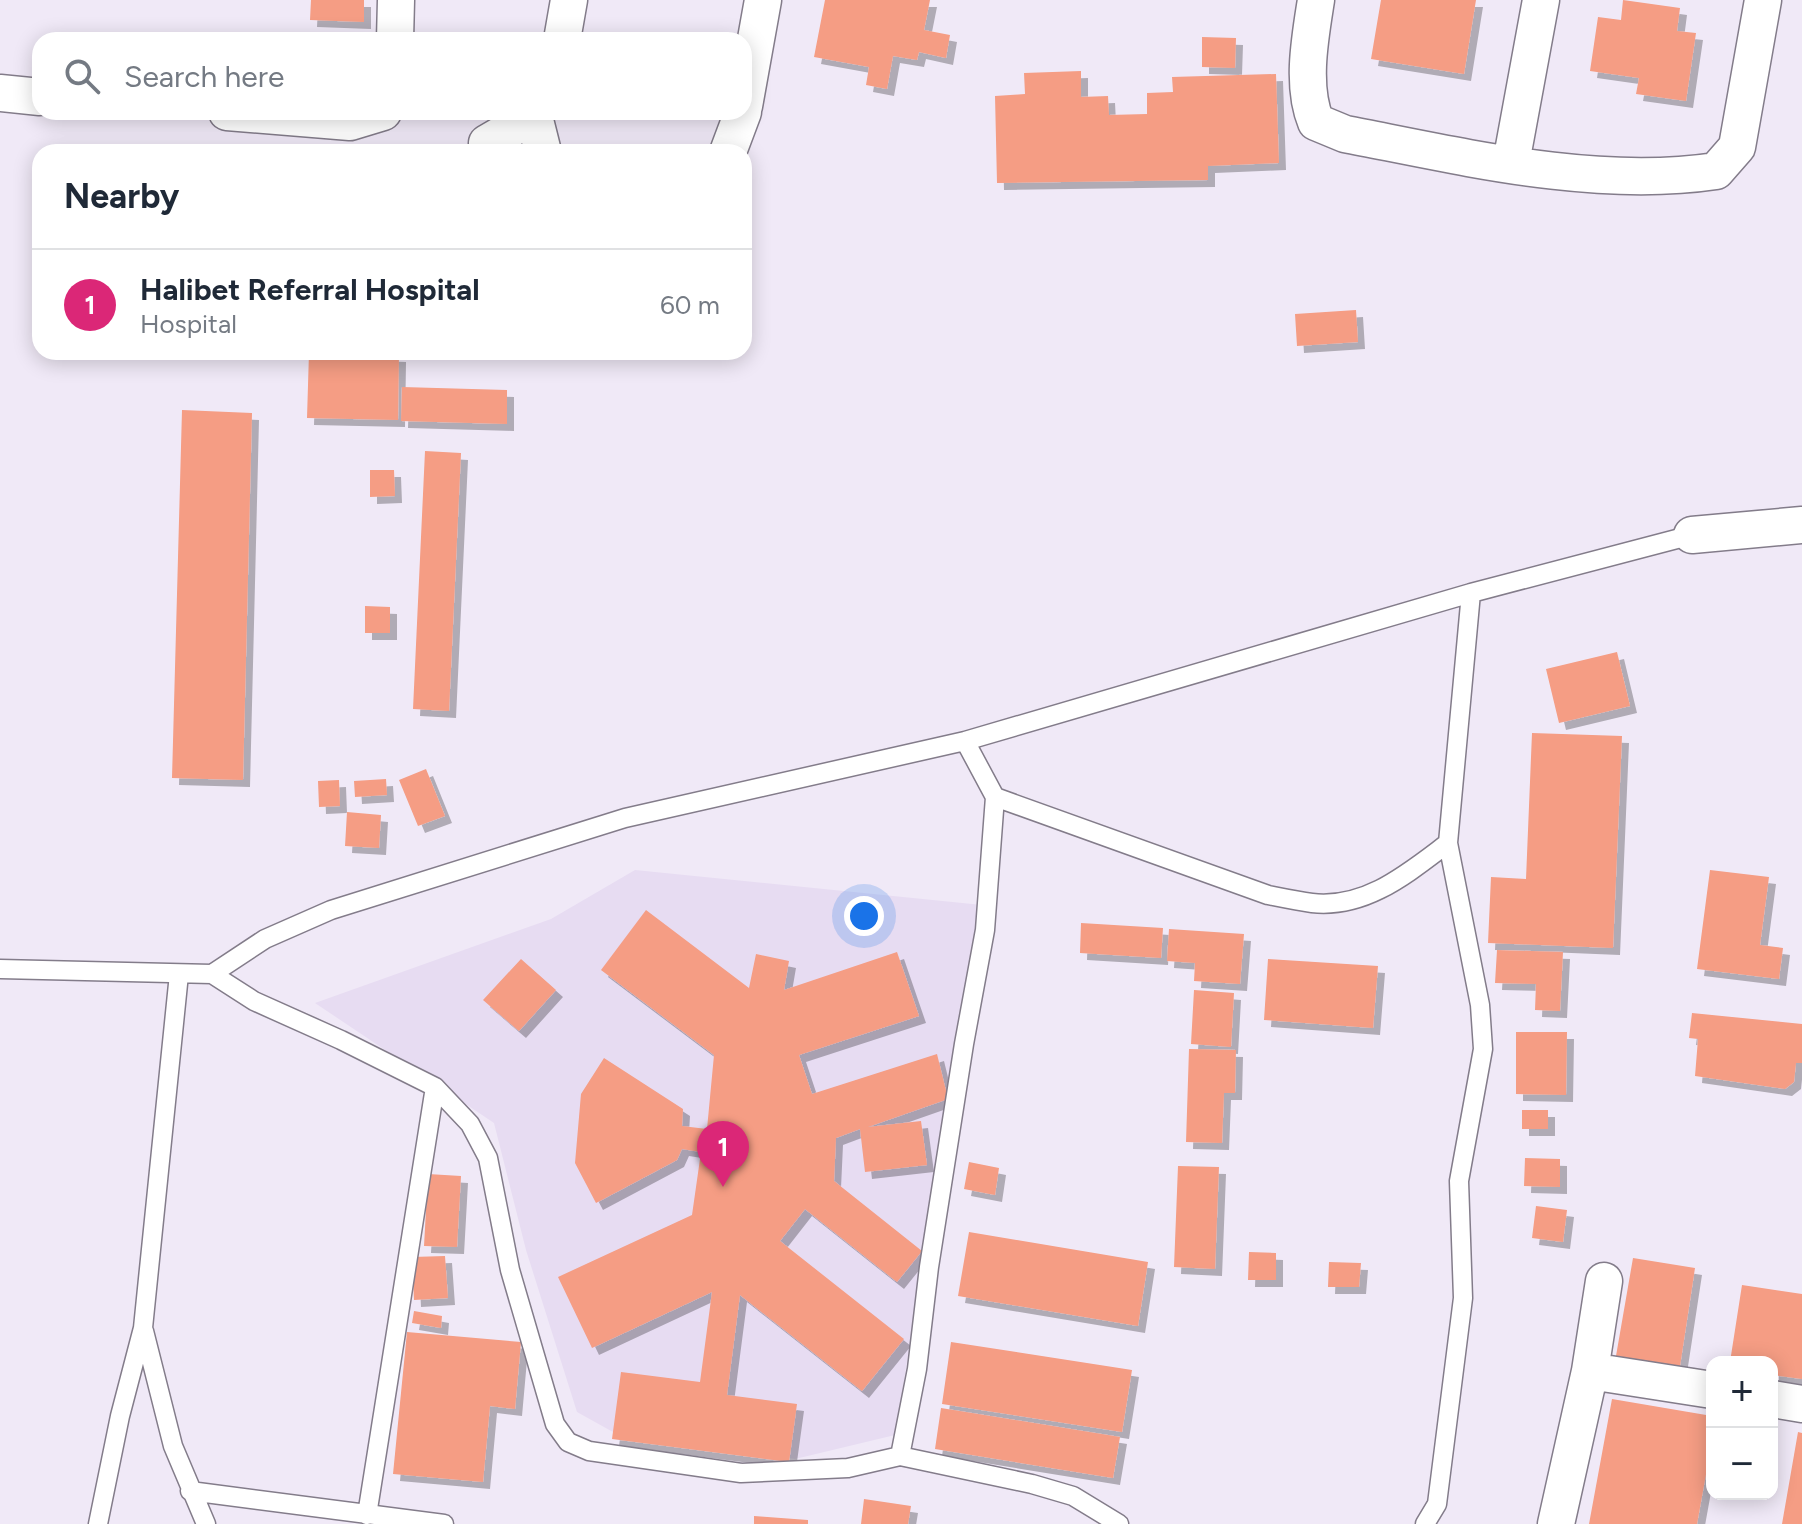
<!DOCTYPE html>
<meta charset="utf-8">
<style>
body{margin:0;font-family:Figtree,sans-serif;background:#f2f2f3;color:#1f2937}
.controls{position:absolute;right:24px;bottom:24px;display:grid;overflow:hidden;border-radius:16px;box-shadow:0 4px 20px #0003}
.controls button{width:72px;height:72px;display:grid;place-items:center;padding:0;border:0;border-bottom:2px solid #e0e1e3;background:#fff;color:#1f2937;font:40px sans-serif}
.you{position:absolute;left:864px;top:916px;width:28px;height:28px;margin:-20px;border:6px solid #fff;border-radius:50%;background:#1a73e8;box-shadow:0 0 0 12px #1a73e833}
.badge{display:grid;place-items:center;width:52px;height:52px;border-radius:50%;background:#db2777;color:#fff;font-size:26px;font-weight:700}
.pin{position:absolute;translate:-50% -66px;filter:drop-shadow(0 2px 4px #0008)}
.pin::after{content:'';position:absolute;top:42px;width:28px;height:24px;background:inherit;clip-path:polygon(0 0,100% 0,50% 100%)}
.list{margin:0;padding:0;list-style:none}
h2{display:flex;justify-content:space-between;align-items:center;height:104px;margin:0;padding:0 32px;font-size:34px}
h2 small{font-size:26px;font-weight:400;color:#747a83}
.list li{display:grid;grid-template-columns:52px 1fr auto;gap:24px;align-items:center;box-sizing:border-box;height:112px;padding:0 32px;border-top:2px solid #e0e1e3}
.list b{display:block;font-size:30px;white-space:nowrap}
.list p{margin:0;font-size:26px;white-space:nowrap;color:#747a83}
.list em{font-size:26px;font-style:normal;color:#747a83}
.icon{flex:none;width:44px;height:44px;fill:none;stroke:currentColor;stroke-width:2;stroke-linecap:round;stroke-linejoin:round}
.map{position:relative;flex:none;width:1802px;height:1524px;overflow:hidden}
.search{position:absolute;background:#fff;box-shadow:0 4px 20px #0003;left:32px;top:32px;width:720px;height:88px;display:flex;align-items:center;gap:20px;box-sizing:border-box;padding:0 28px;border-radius:24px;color:#747a83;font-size:30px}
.panel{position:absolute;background:#fff;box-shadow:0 4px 20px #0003;left:32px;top:144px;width:720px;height:216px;border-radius:24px}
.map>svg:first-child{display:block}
.built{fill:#e7dcf2}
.building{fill:#f59d84;filter:url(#shadow)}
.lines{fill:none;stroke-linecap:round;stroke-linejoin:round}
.service-casing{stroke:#837c8a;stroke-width:21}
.minor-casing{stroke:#837c8a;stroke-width:39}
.service{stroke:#fff;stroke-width:18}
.minor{stroke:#fff;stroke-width:36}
</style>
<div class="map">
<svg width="1802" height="1524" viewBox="0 0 1802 1524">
<defs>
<filter id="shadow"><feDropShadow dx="7" dy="7" stdDeviation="0" flood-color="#0004"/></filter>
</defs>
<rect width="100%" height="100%" fill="#f0e9f7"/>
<path class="built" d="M 635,870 L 982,905 L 895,1435 L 795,1459 L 613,1432 L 577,1412 L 526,1250 L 494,1123 L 315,1003 L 551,919 Z"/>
<path class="building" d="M 311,0 L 364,0 L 364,22 L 310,20 Z
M 825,0 L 930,0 L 924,30 L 950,35 L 946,58 L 919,52 L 917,60 L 893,56 L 887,89 L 866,85 L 869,67 L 814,57 Z
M 1381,0 L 1476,0 L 1464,74 L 1371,59 Z
M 1623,0 L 1680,8 L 1677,31 L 1696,33 L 1686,101 L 1636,94 L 1639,78 L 1590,71 L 1598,17 L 1621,20 Z
M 1202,37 L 1236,38 L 1235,68 L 1202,67 Z
M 1081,71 L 1081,97 L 1108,96 L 1109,115 L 1147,114 L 1147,93 L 1173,92 L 1172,77 L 1276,74 L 1279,163 L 1208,166 L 1208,180 L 997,183 L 995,96 L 1025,94 L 1024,73 Z
M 1356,310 L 1358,342 L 1297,346 L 1295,314 Z
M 309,352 L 399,355 L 398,420 L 307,418 Z
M 402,387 L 507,390 L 507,424 L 401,421 Z
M 182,410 L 252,413 L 243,780 L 172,778 Z
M 425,451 L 461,453 L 449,711 L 413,709 Z
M 370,470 L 394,470 L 395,496 L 370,497 Z
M 365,606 L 390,607 L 390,633 L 365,633 Z
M 1617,652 L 1630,706 L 1559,723 L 1546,669 Z
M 1532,733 L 1622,736 L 1613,948 L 1488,943 L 1491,877 L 1526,879 Z
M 426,769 L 445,816 L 418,826 L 399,780 Z
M 386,779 L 387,795 L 355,797 L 354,781 Z
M 339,780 L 340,806 L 319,807 L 318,781 Z
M 347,812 L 381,815 L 379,848 L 345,846 Z
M 1710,870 L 1769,877 L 1760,945 L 1783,948 L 1779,979 L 1697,969 Z
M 646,910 L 749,988 L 756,954 L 789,961 L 784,990 L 897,952 L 919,1016 L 799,1055 L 812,1094 L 937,1054 L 948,1099 L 868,1127 L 921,1121 L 927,1165 L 865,1172 L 860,1129 L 836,1138 L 834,1181 L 922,1251 L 897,1282 L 805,1209 L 780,1241 L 904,1339 L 862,1391 L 740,1295 L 727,1395 L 797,1404 L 789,1462 L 612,1439 L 621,1372 L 700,1382 L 712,1292 L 592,1348 L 558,1277 L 692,1215 L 701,1152 L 682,1149 L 677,1160 L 596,1203 L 575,1163 L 581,1094 L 604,1058 L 683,1109 L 682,1126 L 707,1129 L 714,1055 L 601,970 Z
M 1081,923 L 1163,928 L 1161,958 L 1080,953 Z
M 1169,929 L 1244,934 L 1240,984 L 1194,981 L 1195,963 L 1167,961 Z
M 1497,950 L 1563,952 L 1560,1011 L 1535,1010 L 1536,984 L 1495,983 Z
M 521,959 L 556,990 L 519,1031 L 483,1000 Z
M 1268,959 L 1378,966 L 1373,1028 L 1264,1020 Z
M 1194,990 L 1234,993 L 1231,1047 L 1191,1044 Z
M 1692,1013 L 1802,1024 L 1802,1063 L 1796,1063 L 1794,1082 L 1785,1089 L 1695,1076 L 1698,1039 L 1689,1038 Z
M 1516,1032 L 1567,1032 L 1566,1095 L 1516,1094 Z
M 1189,1049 L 1236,1050 L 1235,1093 L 1224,1093 L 1222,1143 L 1186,1142 Z
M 1522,1110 L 1548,1110 L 1548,1129 L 1522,1129 Z
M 1525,1158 L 1560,1159 L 1560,1187 L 1524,1186 Z
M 969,1162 L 999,1168 L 995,1195 L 964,1189 Z
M 1178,1166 L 1219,1167 L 1215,1269 L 1174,1267 Z
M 428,1174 L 461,1176 L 457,1247 L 424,1246 Z
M 1536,1206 L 1567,1210 L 1563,1242 L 1532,1238 Z
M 969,1232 L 1148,1262 L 1138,1326 L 958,1296 Z
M 1249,1252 L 1276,1253 L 1276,1280 L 1248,1280 Z
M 445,1256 L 448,1298 L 414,1300 L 412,1257 Z
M 1633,1258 L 1695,1268 L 1680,1366 L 1616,1356 Z
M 1329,1262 L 1361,1263 L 1359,1287 L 1328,1287 Z
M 1742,1285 L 1802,1294 L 1802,1379 L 1772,1375 L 1772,1362 L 1730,1362 Z
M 414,1311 L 442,1316 L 441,1328 L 412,1323 Z
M 407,1332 L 521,1342 L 515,1409 L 490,1406 L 483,1482 L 393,1474 Z
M 951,1342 L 1132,1370 L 1122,1432 L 942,1404 Z
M 1612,1399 L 1712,1416 L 1712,1441 L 1697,1524 L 1589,1524 Z
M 941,1408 L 1120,1437 L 1113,1478 L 935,1449 Z
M 1798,1432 L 1802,1433 L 1802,1524 L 1782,1524 Z
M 864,1499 L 911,1506 L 908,1524 L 861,1524 Z
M 754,1516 L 808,1520 L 808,1524 L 754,1524 Z"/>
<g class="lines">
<g class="service-casing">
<path id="service" d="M 965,741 L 995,797
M 1448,843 C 1408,873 1366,909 1312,903 C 1297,901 1283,898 1268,895 L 995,797 L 985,930 L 964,1044 L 929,1267 L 917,1369 L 900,1456 L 848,1468 L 741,1473 L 589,1451 L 568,1442 L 555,1424 L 510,1270 L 488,1158 L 470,1124 L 435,1087 L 341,1040 L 254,1001 L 212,974 L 265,939 L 331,910 L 625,818 L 965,741 L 1471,593 L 1692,535
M 0,969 L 212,974
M 144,1331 L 173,1446 L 206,1524
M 900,1456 L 1032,1484 L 1073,1496 L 1119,1524
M 190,1491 L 444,1524
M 367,1515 L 435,1087
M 98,1524 L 120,1416 L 143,1328 L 179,974
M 1425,1524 L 1437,1504 L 1463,1298 L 1459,1181 L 1483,1049 L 1480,1005 L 1448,843 L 1471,593"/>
</g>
<g class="minor-casing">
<path id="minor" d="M 1316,0 C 1310,38 1301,86 1316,122 L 1345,134 C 1464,157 1596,189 1716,171 L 1737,147 L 1763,0
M 395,40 L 396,0
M 562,40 L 569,0
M 0,93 L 40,97
M 744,106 L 763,0
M 227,112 L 350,122 L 383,112
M 533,112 L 543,152
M 487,143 L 511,129 L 528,112
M 728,152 L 743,112
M 1511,163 L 1541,0
M 1692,535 L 1802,525
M 1590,1371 L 1712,1390
M 1772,1399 L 1802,1404
M 1556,1524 L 1590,1371 L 1604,1281"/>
</g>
<use href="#service" class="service"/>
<use href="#minor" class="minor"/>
</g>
</svg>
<div class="controls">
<button>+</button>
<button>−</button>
</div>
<div class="you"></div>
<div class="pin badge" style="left:723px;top:1187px">1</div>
<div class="search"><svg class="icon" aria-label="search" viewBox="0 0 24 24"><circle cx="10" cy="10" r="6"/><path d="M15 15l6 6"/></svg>Search here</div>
<section class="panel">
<h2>Nearby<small></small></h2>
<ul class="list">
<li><span class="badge">1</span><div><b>Halibet Referral Hospital</b><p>Hospital</p></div><em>60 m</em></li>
</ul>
</section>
</div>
